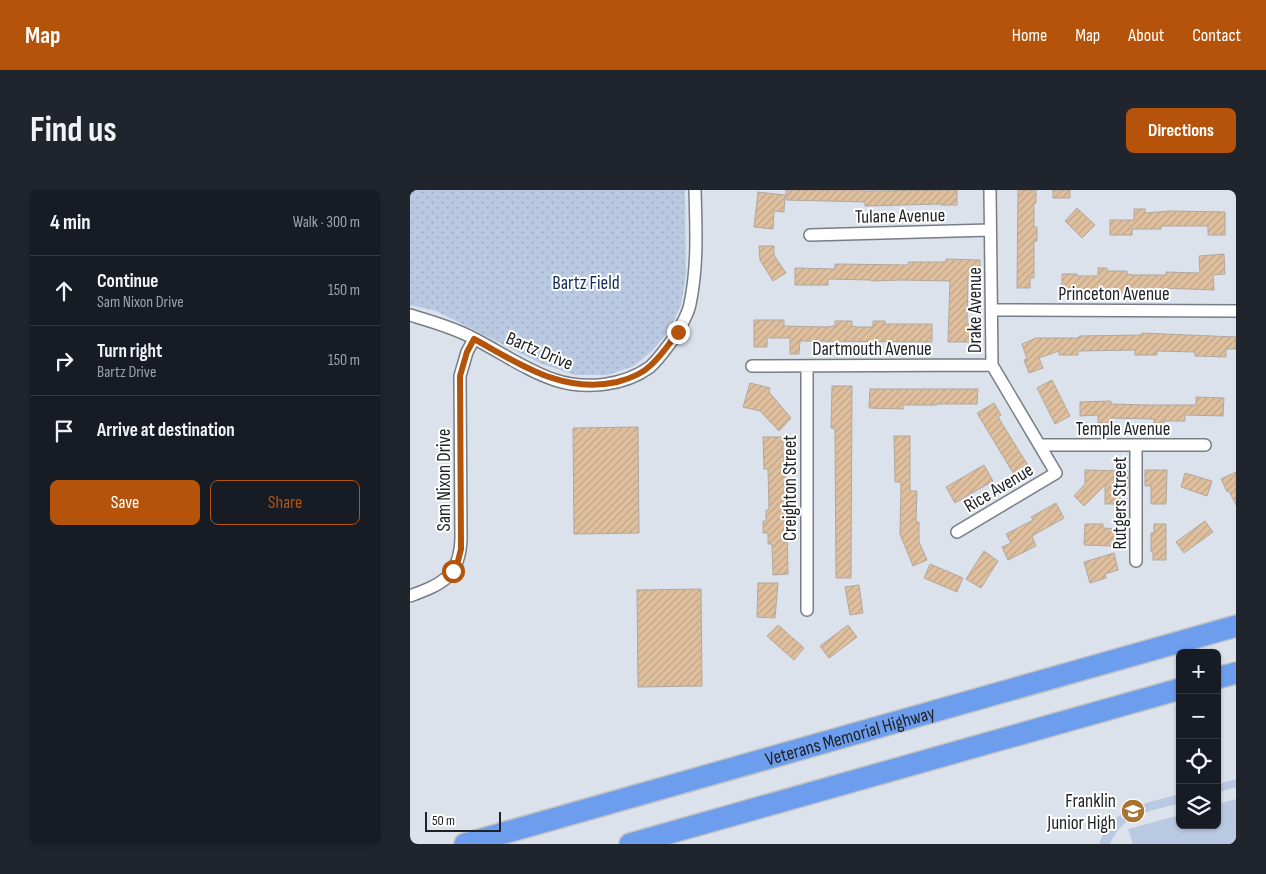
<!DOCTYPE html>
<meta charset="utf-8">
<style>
body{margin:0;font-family:"Sofia Sans Condensed",sans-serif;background:#20242c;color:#f1f3f6}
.controls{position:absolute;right:15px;bottom:15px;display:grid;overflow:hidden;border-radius:8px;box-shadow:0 1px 4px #0004}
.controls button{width:45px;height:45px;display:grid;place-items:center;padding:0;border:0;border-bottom:1px solid #363941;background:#171b24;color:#f1f3f6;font:25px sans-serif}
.scale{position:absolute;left:15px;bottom:12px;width:76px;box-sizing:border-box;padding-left:5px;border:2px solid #202326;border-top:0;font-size:14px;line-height:18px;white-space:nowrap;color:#202326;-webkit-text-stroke:4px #fff;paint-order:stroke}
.stop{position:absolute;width:15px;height:15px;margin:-11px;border:4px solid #b45309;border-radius:50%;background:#fff}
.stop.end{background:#b45309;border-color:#fff;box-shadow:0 1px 5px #0008}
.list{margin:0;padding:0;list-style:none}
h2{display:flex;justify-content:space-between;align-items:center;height:65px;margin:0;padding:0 20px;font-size:21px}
h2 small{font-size:16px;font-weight:400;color:#9ea1a6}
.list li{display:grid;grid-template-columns:32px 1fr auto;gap:15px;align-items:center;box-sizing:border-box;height:70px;padding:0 20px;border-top:1px solid #363941}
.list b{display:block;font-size:19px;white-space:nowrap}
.list p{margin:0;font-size:16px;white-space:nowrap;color:#9ea1a6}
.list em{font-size:16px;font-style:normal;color:#9ea1a6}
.actions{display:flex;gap:10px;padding:15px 20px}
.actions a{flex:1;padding:11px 0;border:1px solid #b45309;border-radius:8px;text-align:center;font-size:18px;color:#b45309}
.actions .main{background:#b45309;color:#fff}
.icon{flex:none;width:28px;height:28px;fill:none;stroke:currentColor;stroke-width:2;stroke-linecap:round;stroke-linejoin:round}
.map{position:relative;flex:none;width:826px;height:654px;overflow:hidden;border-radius:8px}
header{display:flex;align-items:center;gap:30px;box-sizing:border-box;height:70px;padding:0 25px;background:#b45309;color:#fff}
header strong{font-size:24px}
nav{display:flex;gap:28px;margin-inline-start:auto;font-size:18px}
.intro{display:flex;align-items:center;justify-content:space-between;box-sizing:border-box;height:120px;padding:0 30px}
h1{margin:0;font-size:35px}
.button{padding:12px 22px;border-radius:8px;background:#b45309;color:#fff;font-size:18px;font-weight:700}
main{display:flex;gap:30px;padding:0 30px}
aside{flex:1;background:#171b24;border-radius:8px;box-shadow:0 1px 4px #0004}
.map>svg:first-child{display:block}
.grass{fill:#bac9e2}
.park{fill:url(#park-dots)}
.building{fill:url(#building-hatch);stroke:#b1a8a0}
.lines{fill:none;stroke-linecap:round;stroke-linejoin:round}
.street-casing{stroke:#777d86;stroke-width:14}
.highway-casing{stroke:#c1c1c2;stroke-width:24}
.street{stroke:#fff;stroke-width:11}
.highway{stroke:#6d9eee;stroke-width:21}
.route{stroke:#b45309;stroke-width:6}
.labels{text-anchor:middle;stroke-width:4;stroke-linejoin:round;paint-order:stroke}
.street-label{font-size:19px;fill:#202326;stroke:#fff}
.park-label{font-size:19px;fill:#102c59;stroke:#fff}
.poi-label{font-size:19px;fill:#202326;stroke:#fff;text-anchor:end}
</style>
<header>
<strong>Map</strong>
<nav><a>Home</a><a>Map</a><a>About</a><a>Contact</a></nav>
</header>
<div class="intro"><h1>Find us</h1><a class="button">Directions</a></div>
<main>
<aside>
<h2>4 min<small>Walk · 300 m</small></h2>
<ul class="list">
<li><svg class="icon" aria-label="ahead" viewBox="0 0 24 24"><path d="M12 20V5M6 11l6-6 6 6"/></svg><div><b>Continue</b><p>Sam Nixon Drive</p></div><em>150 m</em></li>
<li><svg class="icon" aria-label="right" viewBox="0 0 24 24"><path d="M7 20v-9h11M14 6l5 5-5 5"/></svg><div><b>Turn right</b><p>Bartz Drive</p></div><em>150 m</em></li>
<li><svg class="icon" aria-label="arrive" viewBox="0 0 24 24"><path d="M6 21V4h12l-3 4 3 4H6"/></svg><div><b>Arrive at destination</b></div></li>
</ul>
<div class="actions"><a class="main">Save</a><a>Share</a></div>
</aside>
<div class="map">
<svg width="826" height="654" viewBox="0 0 826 654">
<defs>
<pattern id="park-dots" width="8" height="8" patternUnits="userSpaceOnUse" patternTransform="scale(1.25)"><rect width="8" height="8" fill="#bac9e2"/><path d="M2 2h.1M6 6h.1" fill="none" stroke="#a0acc2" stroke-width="1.8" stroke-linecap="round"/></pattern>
<pattern id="building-hatch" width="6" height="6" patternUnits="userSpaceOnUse" patternTransform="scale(1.25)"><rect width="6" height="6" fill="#dfbf9d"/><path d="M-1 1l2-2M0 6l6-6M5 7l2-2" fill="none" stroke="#bfa487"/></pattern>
</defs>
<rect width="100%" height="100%" fill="#dbe2ec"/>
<path class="grass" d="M 826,589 L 826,597 L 807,603 L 807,594 Z
M 770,604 L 770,613 C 740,622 714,622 700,654 L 689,654 C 702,617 737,613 770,604 Z
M 826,609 L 826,654 L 723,654 L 718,639 L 770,625 L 770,635 L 807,635 L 807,614 Z"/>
<path class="park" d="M 0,0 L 275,0 L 276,85 L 271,115 L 260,139 L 244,159 L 224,176 L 197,185 L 165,185 L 132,174 L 26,121 L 0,115 Z"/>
<path class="building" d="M 376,0 L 452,0 L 452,1 L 547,0 L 547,15 L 531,15 L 531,14 L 455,16 L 455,12 L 376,10 Z
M 608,0 L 626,0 L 626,13 L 624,13 L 624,37 L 627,37 L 627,51 L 624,51 L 624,88 L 620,88 L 620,98 L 607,98 Z
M 643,0 L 660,0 L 660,8 L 643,8 Z
M 348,2 L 375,5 L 374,22 L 364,21 L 363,39 L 344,37 Z
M 667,18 L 685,35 L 672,48 L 655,31 Z
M 724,19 L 735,19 L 735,23 L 760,21 L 815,22 L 815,45 L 798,45 L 798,36 L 751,36 L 751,39 L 722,39 L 722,45 L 700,45 L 700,30 L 724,30 Z
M 349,56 L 364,56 L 364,65 L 376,83 L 363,91 L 350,70 Z
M 814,64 L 815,84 L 803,85 L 804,100 L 750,98 L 750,100 L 718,100 L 718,103 L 701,103 L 701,101 L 652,102 L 652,84 L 667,84 L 667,86 L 688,86 L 688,78 L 697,78 L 697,81 L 717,81 L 717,84 L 723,85 L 756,85 L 756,82 L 790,83 L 789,66 Z
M 536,69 L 570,70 L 570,86 L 558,86 L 557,134 L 561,134 L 561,152 L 538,152 L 540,91 L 492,90 L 462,91 L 461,90 L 418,89 L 418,95 L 385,95 L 385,78 L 425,79 L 425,74 L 498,75 L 498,72 L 536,72 Z
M 344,130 L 374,130 L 374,136 L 416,137 L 425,136 L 425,131 L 442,131 L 442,136 L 447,137 L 463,137 L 463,131 L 475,131 L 475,134 L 522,134 L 522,152 L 390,151 L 389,164 L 380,164 L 380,148 L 357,148 L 357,157 L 344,157 Z
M 732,143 L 826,147 L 826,159 L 816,159 L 816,167 L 785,166 L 785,162 L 747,161 L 747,165 L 725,165 L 725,160 L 668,161 L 668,165 L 649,165 L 649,161 L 629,168 L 633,178 L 619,183 L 614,170 L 617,169 L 612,154 L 626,148 L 669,148 L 669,146 L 731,145 Z
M 642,190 L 660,226 L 645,234 L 627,198 Z
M 340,193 L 360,198 L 359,202 L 381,228 L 369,241 L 350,221 L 333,217 Z
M 422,196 L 442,196 L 441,388 L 426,388 L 425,239 L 421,238 Z
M 460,199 L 568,199 L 567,214 L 527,214 L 527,215 L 493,215 L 493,219 L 459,218 Z
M 786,207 L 814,208 L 813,226 L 775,225 L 775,231 L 754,231 L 754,233 L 744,233 L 744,229 L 701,228 L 701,233 L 688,233 L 688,225 L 670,226 L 670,212 L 701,211 L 701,214 L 740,215 L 786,215 Z
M 584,213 L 591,225 L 588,227 L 619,277 L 605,286 L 567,223 Z
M 228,237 L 229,343 L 164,344 L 163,238 Z
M 484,246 L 500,246 L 500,301 L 507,301 L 506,332 L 509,332 L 509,352 L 517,370 L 503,376 L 490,344 L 491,292 L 485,292 Z
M 353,247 L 373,247 L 373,267 L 379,267 L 379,278 L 376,278 L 378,384 L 363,385 L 362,354 L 358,354 L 358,343 L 353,343 L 353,331 L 356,331 L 356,320 L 359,320 L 358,279 L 354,279 Z
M 574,275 L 583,291 L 545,313 L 536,297 Z
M 675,280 L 718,281 L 718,297 L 710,297 L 710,314 L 695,314 L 695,295 L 674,316 L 664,306 L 675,294 Z
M 735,280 L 757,280 L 756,314 L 741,314 L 741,296 L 735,296 Z
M 826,282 L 826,315 L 819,301 L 817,302 L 811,289 Z
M 775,283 L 802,291 L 797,306 L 771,297 Z
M 646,313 L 654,328 L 622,346 L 626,356 L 598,370 L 592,357 L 601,353 L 596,344 L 623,330 L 621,327 Z
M 795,331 L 803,342 L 774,363 L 766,352 Z
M 675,334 L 693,334 L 693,338 L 709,339 L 708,353 L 701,353 L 702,356 L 674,355 Z
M 744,334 L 756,334 L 756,370 L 743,370 L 743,362 L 741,362 L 741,343 L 744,343 Z
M 574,361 L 588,371 L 571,398 L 556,389 Z
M 704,363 L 708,380 L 695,384 L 696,388 L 680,393 L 674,372 Z
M 520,374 L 553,388 L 547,402 L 514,388 Z
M 348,393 L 368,393 L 365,428 L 347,427 Z
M 449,395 L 453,423 L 440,425 L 435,397 Z
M 291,399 L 292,496 L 228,497 L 227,400 Z
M 368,435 L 394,458 L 384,470 L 357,446 Z
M 438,435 L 447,447 L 419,468 L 410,456 Z"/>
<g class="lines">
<g class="street-casing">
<path id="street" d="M 400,45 L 580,40
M 582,120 L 826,121
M 0,125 C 20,131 42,137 61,147 C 89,161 115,180 145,190 C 175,200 214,196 240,177 C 249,169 257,157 264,148 C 270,138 278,125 280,114 C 288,76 286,38 285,0
M 342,176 L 582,175
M 397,176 L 397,420
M 631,255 L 795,255
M 547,342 L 646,283 L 582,175 L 580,0
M 726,371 L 726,256
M 0,406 C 32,394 50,387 51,348 L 50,186 L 57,162 L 64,149"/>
</g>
<g class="highway-casing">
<g id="highway">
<path d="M 807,488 L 826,483"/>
<path id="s1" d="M 55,654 L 826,436"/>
<path d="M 220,654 L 770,499"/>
</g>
</g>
<use href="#street" class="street"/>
<use href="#highway" class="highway"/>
</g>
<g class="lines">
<path class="route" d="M 43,381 L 48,371 L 51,359 L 50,186 L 57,162 L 64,149 C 110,174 152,204 207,192 C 219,189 232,184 241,175 C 252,165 259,154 268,142"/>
</g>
<defs>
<g id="school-disc" transform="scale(1.25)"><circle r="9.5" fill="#aa732f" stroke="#fff"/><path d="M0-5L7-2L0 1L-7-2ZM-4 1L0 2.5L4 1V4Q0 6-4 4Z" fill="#fff"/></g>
</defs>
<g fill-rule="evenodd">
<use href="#school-disc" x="723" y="621"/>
</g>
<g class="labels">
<g class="street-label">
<text transform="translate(490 25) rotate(-1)" y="7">Tulane Avenue</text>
<text x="704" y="110">Princeton Avenue</text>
<text transform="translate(564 120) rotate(-90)" y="7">Drake Avenue</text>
<text x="462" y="165">Dartmouth Avenue</text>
<text transform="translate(130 160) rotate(23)" y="7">Bartz Drive</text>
<text x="713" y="245">Temple Avenue</text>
<text transform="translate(33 290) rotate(-90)" y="7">Sam Nixon Drive</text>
<text transform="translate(588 297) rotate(-31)" y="7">Rice Avenue</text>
<text transform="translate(379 298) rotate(-90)" y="7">Creighton Street</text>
<text transform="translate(709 313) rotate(-90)" y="7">Rutgers Street</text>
<text dy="7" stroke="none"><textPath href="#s1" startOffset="400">Veterans Memorial Highway</textPath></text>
</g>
<g class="park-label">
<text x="176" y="99">Bartz Field</text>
</g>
<g class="poi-label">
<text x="706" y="617">Franklin<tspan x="706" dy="22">Junior High</tspan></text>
</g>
</g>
</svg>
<div class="controls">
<button>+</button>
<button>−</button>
<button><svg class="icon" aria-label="locate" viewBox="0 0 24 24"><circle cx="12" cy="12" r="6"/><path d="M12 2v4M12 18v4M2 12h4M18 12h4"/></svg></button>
<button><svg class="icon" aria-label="layers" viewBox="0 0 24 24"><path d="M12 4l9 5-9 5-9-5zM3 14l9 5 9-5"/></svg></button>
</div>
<div class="scale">50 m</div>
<div class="stop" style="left:43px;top:381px"></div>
<div class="stop end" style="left:268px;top:142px"></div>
</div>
</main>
